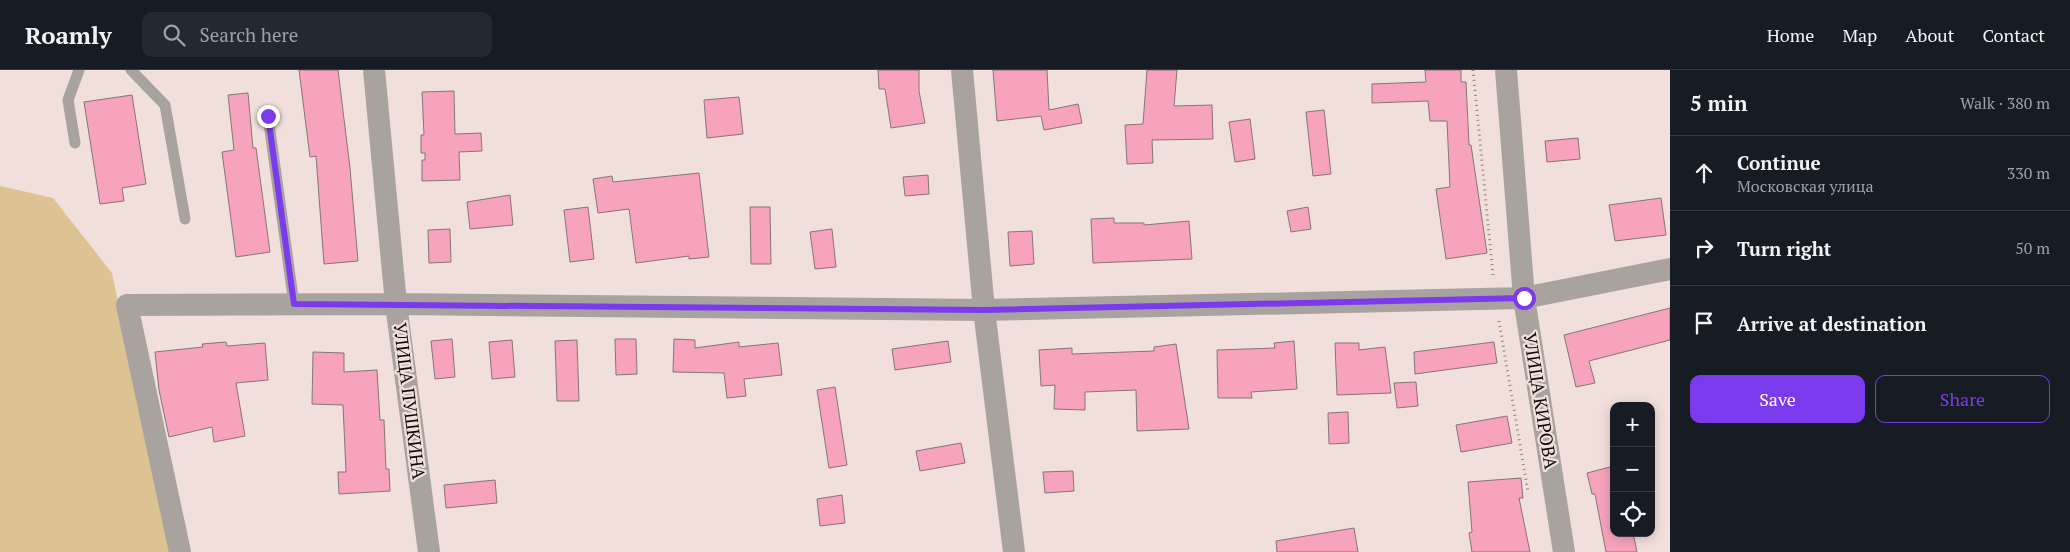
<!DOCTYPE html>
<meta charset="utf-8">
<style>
body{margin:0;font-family:"PT Serif",serif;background:#242831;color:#f1f3f6}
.controls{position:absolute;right:15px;bottom:15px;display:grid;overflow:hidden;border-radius:10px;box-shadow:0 2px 12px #0003}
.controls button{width:45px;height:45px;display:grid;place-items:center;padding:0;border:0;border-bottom:1px solid #363941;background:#171b24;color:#f1f3f6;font:25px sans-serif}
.stop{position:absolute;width:15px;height:15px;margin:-11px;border:4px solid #7c3aed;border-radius:50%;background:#fff}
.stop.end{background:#7c3aed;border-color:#fff;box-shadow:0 1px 5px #0008}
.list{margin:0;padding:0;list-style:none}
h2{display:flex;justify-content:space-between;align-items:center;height:65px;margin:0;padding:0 20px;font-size:21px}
h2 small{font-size:16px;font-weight:400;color:#9ea1a6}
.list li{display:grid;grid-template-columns:32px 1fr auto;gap:15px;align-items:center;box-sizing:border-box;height:75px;padding:0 20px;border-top:1px solid #363941}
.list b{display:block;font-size:19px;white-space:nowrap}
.list p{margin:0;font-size:16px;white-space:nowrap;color:#9ea1a6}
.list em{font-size:16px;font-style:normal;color:#9ea1a6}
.actions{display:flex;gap:10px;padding:15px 20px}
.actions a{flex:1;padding:11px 0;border:1px solid #7c3aed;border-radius:10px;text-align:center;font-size:18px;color:#7c3aed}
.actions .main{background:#7c3aed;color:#fff}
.icon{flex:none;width:28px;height:28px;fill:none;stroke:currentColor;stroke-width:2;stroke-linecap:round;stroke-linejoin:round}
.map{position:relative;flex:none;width:1670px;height:482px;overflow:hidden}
header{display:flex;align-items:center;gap:30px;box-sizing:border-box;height:70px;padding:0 25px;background:#171b24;border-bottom:1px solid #363941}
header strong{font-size:24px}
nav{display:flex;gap:28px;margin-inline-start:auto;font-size:18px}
.search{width:350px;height:45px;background:#242831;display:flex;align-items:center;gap:12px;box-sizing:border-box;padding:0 18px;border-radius:10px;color:#9ea1a6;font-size:19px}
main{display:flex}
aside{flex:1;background:#171b24}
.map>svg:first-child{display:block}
.green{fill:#ddc293}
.building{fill:#f7a3bd;stroke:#857579}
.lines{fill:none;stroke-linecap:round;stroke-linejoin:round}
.path{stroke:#8e8280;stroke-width:3;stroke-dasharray:1 4;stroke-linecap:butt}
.service{stroke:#a9a39f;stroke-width:11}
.minor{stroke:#a9a39f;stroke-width:22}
.route{stroke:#7c3aed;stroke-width:6}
.labels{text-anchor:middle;stroke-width:4.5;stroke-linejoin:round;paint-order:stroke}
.street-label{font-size:18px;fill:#0f0a09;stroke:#f1dfdc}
</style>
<header>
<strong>Roamly</strong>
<div class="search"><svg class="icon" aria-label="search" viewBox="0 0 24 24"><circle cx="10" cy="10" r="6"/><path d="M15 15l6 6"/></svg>Search here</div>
<nav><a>Home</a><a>Map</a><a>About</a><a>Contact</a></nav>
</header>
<main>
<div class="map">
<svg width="1670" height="482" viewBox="0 0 1670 482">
<rect width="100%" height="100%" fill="#f1dfdc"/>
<path class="green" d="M 0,116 L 53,128 L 112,203 L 171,482 L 0,482 Z"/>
<path class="building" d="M 299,0 L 338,0 L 350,98 L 358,191 L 324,194 L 316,86 L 310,87 Z
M 878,0 L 919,0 L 919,21 L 925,53 L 891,58 L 885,19 L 879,19 Z
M 993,0 L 1047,0 L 1049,40 L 1078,34 L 1082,53 L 1044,60 L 1041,46 L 997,51 Z
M 1147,0 L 1177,0 L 1174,36 L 1212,35 L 1213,69 L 1152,70 L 1153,93 L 1127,94 L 1125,55 L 1143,54 Z
M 1425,0 L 1461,0 L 1461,12 L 1466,12 L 1469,75 L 1471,75 L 1487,183 L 1446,189 L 1436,119 L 1450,117 L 1447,51 L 1430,51 L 1428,31 L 1372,33 L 1372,14 L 1426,12 Z
M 454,21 L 455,64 L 481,63 L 482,81 L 459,82 L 460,110 L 422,111 L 422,90 L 425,90 L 425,83 L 421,83 L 421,65 L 424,65 L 422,22 Z
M 248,23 L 253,78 L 256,78 L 270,182 L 236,187 L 222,82 L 234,80 L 228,25 Z
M 132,25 L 146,114 L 122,118 L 124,131 L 100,134 L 84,32 Z
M 739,27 L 743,64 L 707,68 L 704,30 Z
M 1324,40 L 1331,104 L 1313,106 L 1306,42 Z
M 1250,49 L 1255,89 L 1235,92 L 1229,52 Z
M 1578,68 L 1580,89 L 1547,92 L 1545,71 Z
M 699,103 L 709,187 L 689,189 L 689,186 L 636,193 L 629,139 L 598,143 L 593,109 L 612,106 L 613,112 Z
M 928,105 L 929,124 L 905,126 L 903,107 Z
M 510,125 L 513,155 L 470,159 L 467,132 Z
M 1661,128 L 1666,165 L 1615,171 L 1609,135 Z
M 588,137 L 594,189 L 570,192 L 564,140 Z
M 750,137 L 770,137 L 771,194 L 751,194 Z
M 1308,137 L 1311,159 L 1291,162 L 1287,141 Z
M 1114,148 L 1114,153 L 1144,153 L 1144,155 L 1189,151 L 1192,189 L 1093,193 L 1091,149 Z
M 450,159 L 451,192 L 429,193 L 428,160 Z
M 832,159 L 836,197 L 815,199 L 810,162 Z
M 1032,161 L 1034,194 L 1010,196 L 1008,162 Z
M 1670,238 L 1670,270 L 1589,291 L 1595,313 L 1576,317 L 1564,265 Z
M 452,269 L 455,307 L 435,309 L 431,271 Z
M 615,269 L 636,269 L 637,304 L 616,305 Z
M 674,269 L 695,270 L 695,278 L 739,272 L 739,277 L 778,273 L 782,305 L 744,309 L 746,326 L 727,328 L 724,303 L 673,302 Z
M 512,270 L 515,307 L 492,309 L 489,272 Z
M 577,270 L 579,331 L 557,331 L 555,271 Z
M 948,271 L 951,292 L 895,300 L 892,279 Z
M 1294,271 L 1297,319 L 1251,322 L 1252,328 L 1218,328 L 1217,280 L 1275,278 L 1274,273 Z
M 226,272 L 227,276 L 265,273 L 268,310 L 236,313 L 245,366 L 214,372 L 212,357 L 169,367 L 159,320 L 155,282 L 203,277 L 202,274 Z
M 1494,272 L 1497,293 L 1415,304 L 1414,282 Z
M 1335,273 L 1359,273 L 1359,280 L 1385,277 L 1391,323 L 1337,325 Z
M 1176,274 L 1189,359 L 1137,361 L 1136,320 L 1085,322 L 1085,340 L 1054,339 L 1055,315 L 1041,316 L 1039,280 L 1072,278 L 1072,284 L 1154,281 L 1154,277 Z
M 313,282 L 344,283 L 344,302 L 377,300 L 380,350 L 384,350 L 386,399 L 389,399 L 390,421 L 339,424 L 338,402 L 346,402 L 343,335 L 312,334 Z
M 1416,312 L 1418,336 L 1397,338 L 1394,313 Z
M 835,317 L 847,395 L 829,398 L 817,320 Z
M 1348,342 L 1349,373 L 1329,374 L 1328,343 Z
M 1507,346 L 1512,373 L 1461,382 L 1456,355 Z
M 961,373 L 965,393 L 920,401 L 916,381 Z
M 1614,396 L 1614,463 L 1633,463 L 1637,482 L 1606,482 L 1595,424 L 1592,424 L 1587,403 Z
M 1073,401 L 1074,421 L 1045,423 L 1043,402 Z
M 1521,408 L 1523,428 L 1519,428 L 1530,482 L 1472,482 L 1469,463 L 1472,462 L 1468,412 Z
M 495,410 L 497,433 L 446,438 L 444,415 Z
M 842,425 L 845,453 L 820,456 L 817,429 Z
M 1354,458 L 1358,482 L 1277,482 L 1276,471 Z"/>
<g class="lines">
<path class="path" d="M 1473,0 L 1493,205
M 1499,251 L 1528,422"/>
<path class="service" d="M 131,0 L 165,35 L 185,149
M 268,46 L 294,234
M 75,73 L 68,30 L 79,0"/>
<path class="minor" d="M 374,0 L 396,234 L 429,482
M 962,0 L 984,240 L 1014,482
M 1506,0 L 1524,228 L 1564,482
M 180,482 L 127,235 L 396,234 L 984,240 L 1524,228 L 1670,199"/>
</g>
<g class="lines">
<path class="route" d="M 268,46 L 294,234 L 984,240 L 1524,228"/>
</g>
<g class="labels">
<g class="street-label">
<text transform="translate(409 331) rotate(83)" y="6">УЛИЦА ПУШКИНА</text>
<text transform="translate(1540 331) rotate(81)" y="6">УЛИЦА КИРОВА</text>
</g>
</g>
</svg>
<div class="controls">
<button>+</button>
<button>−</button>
<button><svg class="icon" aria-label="locate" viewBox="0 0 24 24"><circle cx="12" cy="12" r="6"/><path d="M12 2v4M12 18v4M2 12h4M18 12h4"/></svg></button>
</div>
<div class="stop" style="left:1524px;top:228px"></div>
<div class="stop end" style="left:268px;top:46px"></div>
</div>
<aside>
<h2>5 min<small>Walk · 380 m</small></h2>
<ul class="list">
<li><svg class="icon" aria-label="ahead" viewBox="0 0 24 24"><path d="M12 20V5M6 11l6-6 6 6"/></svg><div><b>Continue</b><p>Московская улица</p></div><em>330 m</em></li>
<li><svg class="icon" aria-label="right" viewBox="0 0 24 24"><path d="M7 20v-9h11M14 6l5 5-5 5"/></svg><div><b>Turn right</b></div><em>50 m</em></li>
<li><svg class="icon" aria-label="arrive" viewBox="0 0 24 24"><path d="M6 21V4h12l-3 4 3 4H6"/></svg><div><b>Arrive at destination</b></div></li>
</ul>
<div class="actions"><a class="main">Save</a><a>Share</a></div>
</aside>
</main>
